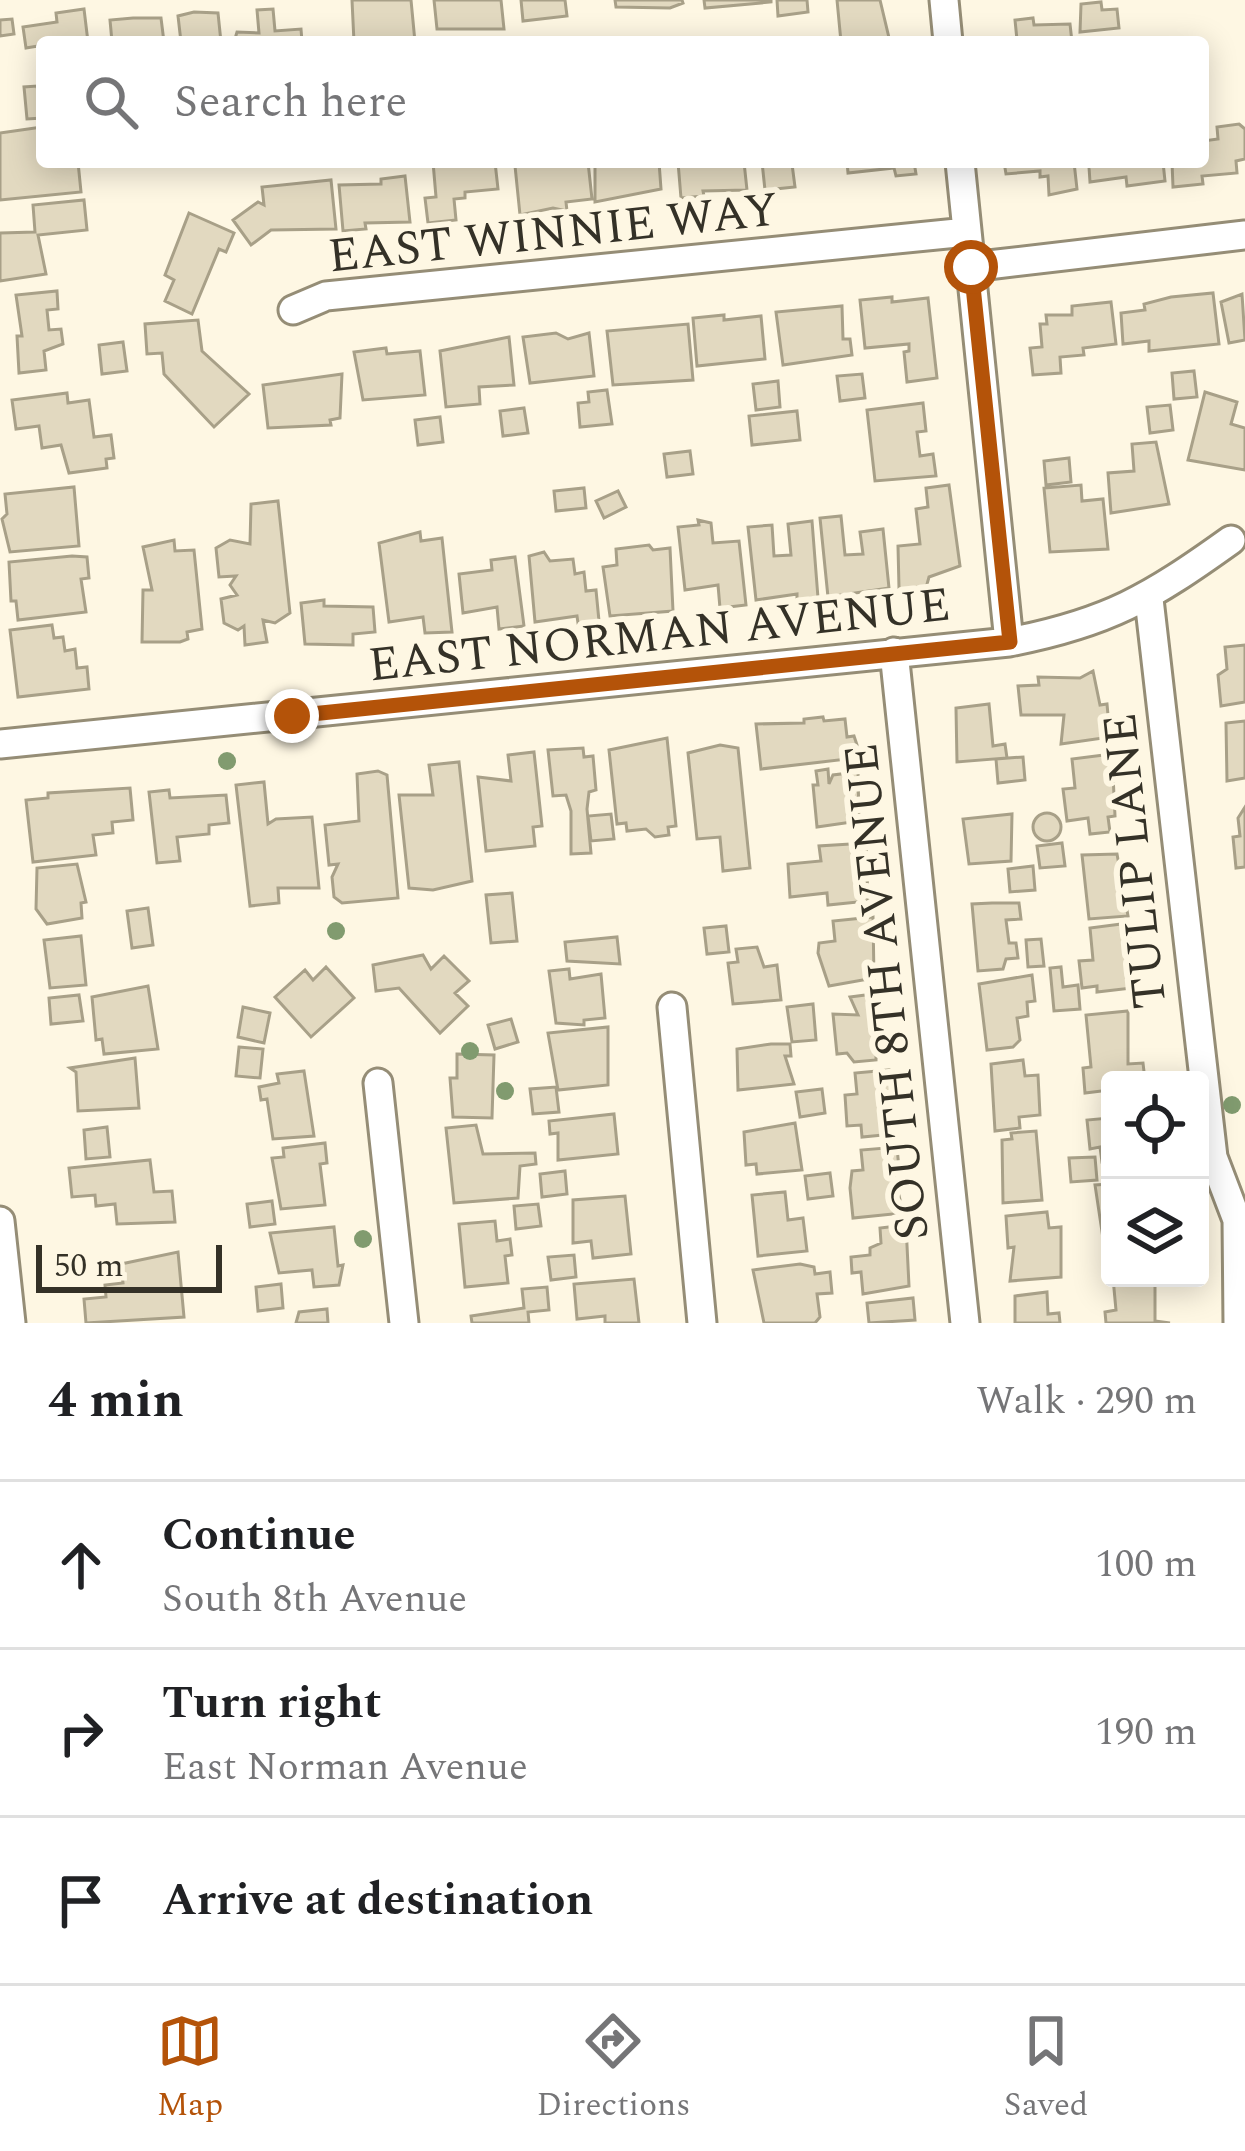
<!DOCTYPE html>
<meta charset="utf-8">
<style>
body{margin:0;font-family:Spectral,serif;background:#f6f6f6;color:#202124}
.controls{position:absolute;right:36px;bottom:36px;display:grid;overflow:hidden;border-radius:12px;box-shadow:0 6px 30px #0003}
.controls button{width:108px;height:108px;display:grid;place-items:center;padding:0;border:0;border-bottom:3px solid #e0e0e0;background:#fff;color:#202124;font:60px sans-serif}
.scale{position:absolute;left:36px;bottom:30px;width:186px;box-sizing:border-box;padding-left:12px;border:6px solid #343127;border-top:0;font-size:33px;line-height:42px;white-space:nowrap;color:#343127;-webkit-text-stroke:9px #fef7e3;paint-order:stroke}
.stop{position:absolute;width:36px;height:36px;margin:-27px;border:9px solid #b45309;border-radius:50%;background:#fff}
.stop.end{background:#b45309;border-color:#fff;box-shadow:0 3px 12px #0008}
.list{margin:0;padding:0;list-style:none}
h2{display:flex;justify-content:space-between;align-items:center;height:156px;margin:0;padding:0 48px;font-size:51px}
h2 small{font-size:39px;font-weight:400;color:#757577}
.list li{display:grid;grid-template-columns:78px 1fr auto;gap:36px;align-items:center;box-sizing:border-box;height:168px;padding:0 48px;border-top:3px solid #e0e0e0}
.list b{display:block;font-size:45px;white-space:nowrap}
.list p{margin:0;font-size:39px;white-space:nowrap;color:#757577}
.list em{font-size:39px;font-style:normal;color:#757577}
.icon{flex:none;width:66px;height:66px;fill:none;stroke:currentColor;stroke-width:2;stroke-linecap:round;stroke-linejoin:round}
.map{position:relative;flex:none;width:1245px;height:1323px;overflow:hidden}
.search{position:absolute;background:#fff;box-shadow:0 6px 30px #0003;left:36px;right:36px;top:36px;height:132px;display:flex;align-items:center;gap:30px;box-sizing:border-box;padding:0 42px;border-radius:12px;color:#757577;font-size:45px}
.sheet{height:660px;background:#fff}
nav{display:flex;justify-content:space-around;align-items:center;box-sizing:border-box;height:168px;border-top:3px solid #e0e0e0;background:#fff;font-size:33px;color:#757577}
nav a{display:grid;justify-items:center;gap:6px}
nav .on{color:#b45309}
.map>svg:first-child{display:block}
.building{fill:#e2d9c0;stroke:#a8a088;stroke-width:3}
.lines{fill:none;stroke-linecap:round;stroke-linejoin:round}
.minor-casing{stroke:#958d76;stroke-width:33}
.minor{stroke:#fff;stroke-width:27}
.tree{fill:#819b6f}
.route{stroke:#b45309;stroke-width:15}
.labels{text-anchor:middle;stroke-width:12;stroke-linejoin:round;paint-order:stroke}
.street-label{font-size:48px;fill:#343127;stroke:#fef7e3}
</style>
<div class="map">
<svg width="1245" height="1323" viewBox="0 0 1245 1323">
<rect width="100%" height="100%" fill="#fef7e3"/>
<path class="building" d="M 352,0 L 411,0 L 415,42 L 354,42 Z
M 434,0 L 501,0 L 504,29 L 437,29 Z
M 521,0 L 565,0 L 567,16 L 523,21 Z
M 615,0 L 682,0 L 683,3 L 670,8 L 616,7 Z
M 704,0 L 771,0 L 771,2 L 705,8 Z
M 777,0 L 807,0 L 808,12 L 778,16 Z
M 837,0 L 880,0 L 890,42 L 841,42 Z
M 1101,2 L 1102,10 L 1117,9 L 1119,28 L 1080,32 L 1081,4 Z
M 84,9 L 88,42 L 42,42 L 42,77 L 38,46 L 26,48 L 23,27 L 57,22 L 56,13 Z
M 273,9 L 275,31 L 301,29 L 302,42 L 234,42 L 237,32 L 259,33 L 257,10 Z
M 194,12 L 218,13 L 221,42 L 181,42 L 178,16 Z
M 133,18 L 161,18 L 164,42 L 112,42 L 110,20 Z
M 1033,18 L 1034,25 L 1070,24 L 1072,42 L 1017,40 L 1015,20 Z
M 12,19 L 14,34 L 0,36 L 0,20 Z
M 37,86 L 42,118 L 27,119 L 24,87 Z
M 1239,124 L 1245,129 L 1245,159 L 1236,161 L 1237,173 L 1202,176 L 1203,184 L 1173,187 L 1172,162 L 1203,162 L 1203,141 L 1218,139 L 1217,127 Z
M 42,127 L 42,162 L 78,162 L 81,192 L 0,200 L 0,133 Z
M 433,162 L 495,162 L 498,189 L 465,192 L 465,198 L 454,199 L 456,220 L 428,223 L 425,198 L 436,197 Z
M 588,162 L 592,199 L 566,202 L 567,211 L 553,208 L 520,215 L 515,166 Z
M 595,162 L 659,162 L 661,189 L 595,202 Z
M 678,162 L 744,162 L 747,190 L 703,191 L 704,196 L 681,198 Z
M 762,162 L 803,162 L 792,164 L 795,187 L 765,190 Z
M 847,162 L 914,162 L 916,174 L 896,176 L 894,168 L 848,173 Z
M 1004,162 L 1074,162 L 1077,189 L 1049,195 L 1048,176 L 1040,177 L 1040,171 L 1006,174 Z
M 1101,162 L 1163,162 L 1165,181 L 1127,186 L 1126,177 L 1090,182 L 1089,167 Z
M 405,176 L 410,222 L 365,223 L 366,229 L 343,231 L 339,185 L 381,184 L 381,179 Z
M 331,180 L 336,229 L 271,230 L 251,245 L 233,220 L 258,202 L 264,205 L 262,187 Z
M 84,200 L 87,230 L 38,235 L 46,274 L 0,281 L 0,233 L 35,232 L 33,205 Z
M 189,213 L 234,233 L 226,252 L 219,249 L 192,314 L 165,301 L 174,280 L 165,275 Z
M 57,291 L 58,309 L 47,310 L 49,330 L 61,329 L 63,344 L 44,351 L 46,370 L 19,373 L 17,336 L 22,336 L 16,295 Z
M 1213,293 L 1219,344 L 1149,351 L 1149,341 L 1123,344 L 1121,313 L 1145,310 L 1144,304 L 1171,297 Z
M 1242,294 L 1245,340 L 1229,343 L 1221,302 Z
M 892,297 L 892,302 L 928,298 L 937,378 L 907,382 L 904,352 L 909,351 L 909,344 L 865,348 L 860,300 Z
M 1111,302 L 1116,344 L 1083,348 L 1084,355 L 1060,357 L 1061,373 L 1033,375 L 1030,348 L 1042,347 L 1040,324 L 1047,324 L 1046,315 L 1072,315 L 1072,306 Z
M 842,306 L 843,339 L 850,339 L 852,355 L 783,365 L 776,312 Z
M 724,315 L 724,320 L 761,316 L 765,359 L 697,366 L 693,318 Z
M 198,320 L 202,351 L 249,394 L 214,427 L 164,374 L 162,353 L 147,354 L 145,324 Z
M 688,324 L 693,380 L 613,385 L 607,331 Z
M 556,333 L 568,339 L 589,333 L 594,376 L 530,383 L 523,337 Z
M 509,337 L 514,385 L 479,387 L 480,404 L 446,407 L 440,351 Z
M 123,342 L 127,371 L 102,374 L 99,345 Z
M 386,348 L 387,354 L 420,351 L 425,395 L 363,400 L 354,352 Z
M 1194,371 L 1197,397 L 1174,399 L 1172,373 Z
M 342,374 L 340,418 L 330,420 L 331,425 L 268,428 L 263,385 Z
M 862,374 L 865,398 L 840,401 L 837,376 Z
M 778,381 L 780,407 L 756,410 L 753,384 Z
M 607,390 L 612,424 L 580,427 L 578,403 L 589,402 L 588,392 Z
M 1205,392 L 1237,402 L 1231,424 L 1245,428 L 1245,470 L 1188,460 Z
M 67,393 L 68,403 L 89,400 L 94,437 L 111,435 L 114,458 L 106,459 L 107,468 L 69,473 L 61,445 L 42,448 L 39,426 L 16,429 L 12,400 Z
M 923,403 L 926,431 L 917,432 L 920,456 L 933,454 L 936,476 L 875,481 L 867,410 Z
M 1170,405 L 1173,430 L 1150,433 L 1147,407 Z
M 524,408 L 528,433 L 503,436 L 500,411 Z
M 797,411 L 800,440 L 752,445 L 749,416 Z
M 440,417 L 443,442 L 418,445 L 415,420 Z
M 1156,442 L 1169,504 L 1111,513 L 1108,473 L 1134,471 L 1132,444 Z
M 690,451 L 693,474 L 667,477 L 664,454 Z
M 1069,458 L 1071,482 L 1046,485 L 1044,461 Z
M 949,485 L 960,566 L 929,577 L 926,588 L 904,591 L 899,588 L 898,546 L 920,544 L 916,509 L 928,507 L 926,488 Z
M 1081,485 L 1082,501 L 1103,499 L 1108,549 L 1050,552 L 1044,488 Z
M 74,487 L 79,546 L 10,552 L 2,519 L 7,514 L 5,494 Z
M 584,488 L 586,508 L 556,511 L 554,491 Z
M 618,491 L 626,507 L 604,518 L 596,501 Z
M 278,501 L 290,613 L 275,623 L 263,620 L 267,642 L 245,645 L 244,626 L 238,630 L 224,623 L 221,599 L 237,595 L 230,585 L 236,576 L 219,577 L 216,548 L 230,540 L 250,544 L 251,504 Z
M 841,516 L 845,555 L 863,554 L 860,532 L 883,529 L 889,588 L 828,597 L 820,518 Z
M 698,520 L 711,523 L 713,543 L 739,541 L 746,605 L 720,608 L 718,585 L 685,590 L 678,527 L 699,525 Z
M 812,521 L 818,598 L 797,600 L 797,594 L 756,600 L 748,527 L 772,525 L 774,556 L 791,555 L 788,524 Z
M 420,532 L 421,541 L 442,538 L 452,632 L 425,633 L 423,617 L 389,622 L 379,543 Z
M 174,540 L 175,551 L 194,550 L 202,629 L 187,632 L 188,639 L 180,642 L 142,642 L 143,590 L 152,590 L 143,547 Z
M 649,545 L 653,550 L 670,548 L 673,611 L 610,616 L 603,567 L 617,565 L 616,549 Z
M 544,552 L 550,561 L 573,559 L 575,574 L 584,572 L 586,591 L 596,590 L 599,621 L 578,623 L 577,616 L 535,622 L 529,556 Z
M 72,556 L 87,557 L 89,578 L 81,579 L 86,612 L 18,620 L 16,601 L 11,601 L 9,562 Z
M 515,557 L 524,626 L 499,629 L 497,607 L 463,613 L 459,574 L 492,570 L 491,560 Z
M 324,600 L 324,606 L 373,607 L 375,632 L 353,634 L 353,645 L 305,644 L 301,603 Z
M 52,625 L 54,638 L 63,637 L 65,651 L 75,649 L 77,668 L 87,667 L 89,689 L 18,697 L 10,630 Z
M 1245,645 L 1245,702 L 1221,706 L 1218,675 L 1227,669 L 1225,647 Z
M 1093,671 L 1100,705 L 1107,704 L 1110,737 L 1061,744 L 1064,715 L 1021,715 L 1018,686 L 1039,685 L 1038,677 L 1080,678 Z
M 989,704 L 993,746 L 1005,744 L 1007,758 L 957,762 L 956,708 Z
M 823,717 L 824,721 L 845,719 L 847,737 L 854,736 L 857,745 L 856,758 L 761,769 L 756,724 L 804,723 L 804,719 Z
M 1245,721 L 1245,778 L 1227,781 L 1226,723 Z
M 667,738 L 676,826 L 668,827 L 669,835 L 655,837 L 646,829 L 627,831 L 626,823 L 617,824 L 609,750 Z
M 720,745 L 738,748 L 750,868 L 723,871 L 720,837 L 697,839 L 688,753 Z
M 583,748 L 584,757 L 593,756 L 596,790 L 589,792 L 587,809 L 591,853 L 571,854 L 571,811 L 566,795 L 553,796 L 548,750 Z
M 534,752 L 542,826 L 533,827 L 535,846 L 486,851 L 478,777 L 511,781 L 508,755 Z
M 1112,754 L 1115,816 L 1108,817 L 1110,832 L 1090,834 L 1088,818 L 1067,821 L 1063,789 L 1075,788 L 1072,759 Z
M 1023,757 L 1025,780 L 998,783 L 996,759 Z
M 459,762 L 472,881 L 433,890 L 409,888 L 399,795 L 433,795 L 429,765 Z
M 828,769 L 829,784 L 833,775 L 858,772 L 859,821 L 817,827 L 813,785 L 818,785 L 816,771 Z
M 378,771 L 387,775 L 398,898 L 342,903 L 334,897 L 332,877 L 338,864 L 329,865 L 325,825 L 359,821 L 357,774 Z
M 264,782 L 268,824 L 276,819 L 312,817 L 319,888 L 278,888 L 279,903 L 250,906 L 236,785 Z
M 130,788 L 133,820 L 112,822 L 113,833 L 93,835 L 96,855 L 33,862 L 26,800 L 48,798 L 48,793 Z
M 169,790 L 170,798 L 226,795 L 229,823 L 209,825 L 209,834 L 177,837 L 180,861 L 157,863 L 149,792 Z
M 1245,807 L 1245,867 L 1236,868 L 1233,837 L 1240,836 L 1238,818 Z
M1033 827a14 14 0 1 1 28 0a14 14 0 1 1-28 0Z
M 611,814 L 614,839 L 591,841 L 588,816 Z
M 1012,814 L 1011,861 L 969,864 L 963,819 Z
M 866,843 L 868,901 L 828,905 L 827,893 L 790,897 L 788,864 L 821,861 L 819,846 Z
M 1062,843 L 1065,866 L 1040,868 L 1037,846 Z
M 1117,854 L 1128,916 L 1089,919 L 1082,855 Z
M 77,864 L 86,902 L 81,903 L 82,918 L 47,924 L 36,909 L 37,868 Z
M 1033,866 L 1035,890 L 1010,892 L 1008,869 Z
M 512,893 L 517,941 L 491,943 L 486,895 Z
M 992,903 L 1019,903 L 1021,919 L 1006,920 L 1009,943 L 1016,943 L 1018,958 L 1006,959 L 1003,969 L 978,971 L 972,904 Z
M 148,908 L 153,945 L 132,948 L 127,911 Z
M 873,917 L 874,978 L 829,986 L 818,953 L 819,943 L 835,941 L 833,921 Z
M 1129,923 L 1132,988 L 1097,992 L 1097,986 L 1082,988 L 1079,961 L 1093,960 L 1090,928 Z
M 726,926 L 729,952 L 707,954 L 704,928 Z
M 81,936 L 86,985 L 50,988 L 44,940 Z
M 617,937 L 620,964 L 567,961 L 565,942 Z
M 1041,939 L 1044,966 L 1028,967 L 1026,940 Z
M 757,947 L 764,967 L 777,965 L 781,1000 L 733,1004 L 728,963 L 738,962 L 736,949 Z
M 423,955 L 431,969 L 444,956 L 469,981 L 455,993 L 468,1006 L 440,1033 L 399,988 L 376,991 L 373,965 Z
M 326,967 L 354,998 L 311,1037 L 275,997 L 305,970 L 313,980 Z
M 1061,967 L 1063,987 L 1078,985 L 1080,1009 L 1054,1011 L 1050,968 Z
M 569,969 L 570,979 L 601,974 L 605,1018 L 584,1020 L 584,1025 L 556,1023 L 549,971 Z
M 1032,975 L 1035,1001 L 1027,1002 L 1028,1016 L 1017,1018 L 1020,1040 L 1013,1047 L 987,1050 L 979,984 Z
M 148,986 L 158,1049 L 104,1054 L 102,1039 L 96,1040 L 92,997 Z
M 881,993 L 882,1053 L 876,1054 L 876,1060 L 854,1062 L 847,1053 L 837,1054 L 833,1014 L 858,1015 L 850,997 Z
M 79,995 L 83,1021 L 51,1024 L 49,998 Z
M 813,1004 L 816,1040 L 792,1042 L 787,1007 Z
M 243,1007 L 270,1013 L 264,1043 L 238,1037 Z
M 1128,1011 L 1128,1064 L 1143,1063 L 1145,1080 L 1110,1080 L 1110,1090 L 1085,1093 L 1083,1068 L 1091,1067 L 1086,1015 Z
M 511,1019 L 518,1042 L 495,1049 L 488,1025 Z
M 608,1027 L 608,1085 L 558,1090 L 548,1033 Z
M 771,1044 L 790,1044 L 791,1056 L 785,1056 L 794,1084 L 738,1090 L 737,1049 Z
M 239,1047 L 263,1049 L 260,1078 L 236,1076 Z
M 457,1054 L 494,1055 L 492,1118 L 453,1117 L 450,1078 L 457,1078 Z
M 135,1058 L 139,1108 L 78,1111 L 76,1072 L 70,1068 Z
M 1023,1060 L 1025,1076 L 1038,1075 L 1040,1115 L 1019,1117 L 1020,1128 L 995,1131 L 991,1064 Z
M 889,1070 L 894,1134 L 862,1137 L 861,1125 L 847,1126 L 845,1095 L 857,1094 L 855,1073 Z
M 304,1071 L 314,1136 L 273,1139 L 267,1099 L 261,1100 L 259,1087 L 279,1083 L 277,1074 Z
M 556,1087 L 559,1112 L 533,1114 L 530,1089 Z
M 822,1089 L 825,1113 L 800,1117 L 796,1092 Z
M 1108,1098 L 1110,1098 L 1110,1161 L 1102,1162 L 1100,1147 L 1090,1149 L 1087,1120 L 1110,1118 Z
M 614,1114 L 618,1154 L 558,1160 L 558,1133 L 550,1134 L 549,1121 Z
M 795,1123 L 802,1170 L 757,1174 L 756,1164 L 746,1165 L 744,1132 Z
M 476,1125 L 483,1154 L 535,1153 L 536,1164 L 520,1166 L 518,1198 L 454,1203 L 446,1128 Z
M 107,1127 L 110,1157 L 86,1159 L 84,1130 Z
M 1036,1131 L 1042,1200 L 1003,1203 L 1002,1140 L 1012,1139 L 1011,1133 Z
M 325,1143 L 327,1163 L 320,1164 L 325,1205 L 281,1209 L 272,1158 L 284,1157 L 283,1148 Z
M 897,1147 L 899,1169 L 893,1169 L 903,1213 L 853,1218 L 850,1188 L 852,1171 L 863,1170 L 861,1150 Z
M 1095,1157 L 1097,1180 L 1071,1182 L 1069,1158 Z
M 150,1160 L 154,1192 L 172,1191 L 175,1222 L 117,1224 L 115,1204 L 96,1206 L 95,1195 L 72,1197 L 69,1168 Z
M 565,1171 L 567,1194 L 542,1197 L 540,1174 Z
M 830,1173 L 833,1196 L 808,1199 L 805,1176 Z
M 1110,1184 L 1110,1244 L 1104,1245 L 1095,1185 Z
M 785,1192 L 788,1220 L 803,1218 L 807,1251 L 758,1256 L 752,1195 Z
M 625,1196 L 631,1254 L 593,1258 L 591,1241 L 573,1243 L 573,1200 Z
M 272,1201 L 275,1224 L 250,1227 L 247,1204 Z
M 538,1204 L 541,1226 L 516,1229 L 514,1206 Z
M 1047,1212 L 1049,1228 L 1061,1227 L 1061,1277 L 1010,1281 L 1014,1247 L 1008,1248 L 1006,1216 Z
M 495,1221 L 497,1241 L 510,1239 L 512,1255 L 505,1256 L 508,1283 L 465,1287 L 459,1224 Z
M 906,1225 L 909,1286 L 863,1294 L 861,1272 L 852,1273 L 851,1257 L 870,1255 L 870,1248 L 881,1243 L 880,1228 Z
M 334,1227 L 338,1266 L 343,1265 L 339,1285 L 314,1287 L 312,1270 L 279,1273 L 270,1233 Z
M 178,1252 L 184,1317 L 86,1323 L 84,1299 L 106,1297 L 105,1285 L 123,1283 L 121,1264 Z
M 574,1255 L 576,1277 L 551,1280 L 548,1257 Z
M 800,1264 L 814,1267 L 815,1274 L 830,1272 L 832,1293 L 817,1294 L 820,1317 L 815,1323 L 764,1323 L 753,1270 Z
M 1113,1278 L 1155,1278 L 1155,1321 L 1170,1323 L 1106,1323 L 1105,1312 L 1116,1310 Z
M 634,1279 L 639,1323 L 605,1323 L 605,1316 L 577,1319 L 574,1284 Z
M 281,1284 L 283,1308 L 258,1311 L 256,1287 Z
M 547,1287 L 549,1310 L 528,1312 L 529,1323 L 472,1323 L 471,1316 L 524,1308 L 522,1289 Z
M 1047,1292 L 1048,1314 L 1059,1313 L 1060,1323 L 1015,1323 L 1015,1296 Z
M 913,1298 L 915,1320 L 869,1323 L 867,1303 Z
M 327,1309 L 328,1323 L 296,1323 L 299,1312 Z"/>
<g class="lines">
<g class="minor-casing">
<path id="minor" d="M 944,0 L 948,42
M 960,162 L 1009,642
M 971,267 L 1245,235
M 293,310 L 326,296 L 967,232
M 1149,599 L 1213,1157 L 1237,1220 L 1238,1323
M 894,652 L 965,1323
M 0,744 L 1009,642 C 1108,623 1150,598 1231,540
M 672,1007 L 702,1323
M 378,1083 L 404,1323
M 0,1221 L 11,1323"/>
</g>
<use href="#minor" class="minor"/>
</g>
<g class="tree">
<circle cx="227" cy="761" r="9"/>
<circle cx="336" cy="931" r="9"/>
<circle cx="470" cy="1051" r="9"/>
<circle cx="505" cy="1091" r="9"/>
<circle cx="1232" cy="1105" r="9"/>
<circle cx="363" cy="1239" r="9"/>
</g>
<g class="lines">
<path class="route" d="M 292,716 L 1010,642 L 971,267"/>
</g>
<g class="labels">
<g class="street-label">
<text transform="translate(553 231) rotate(-6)" y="17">EAST WINNIE WAY</text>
<text transform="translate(659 633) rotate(-6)" y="17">EAST NORMAN AVENUE</text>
<text transform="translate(1133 861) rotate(-96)" y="17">TULIP LANE</text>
<text transform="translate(885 992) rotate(-96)" y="17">SOUTH 8TH AVENUE</text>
</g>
</g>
</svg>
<div class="controls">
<button><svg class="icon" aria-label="locate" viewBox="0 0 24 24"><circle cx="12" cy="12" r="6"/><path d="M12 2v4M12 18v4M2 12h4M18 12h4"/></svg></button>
<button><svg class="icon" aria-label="layers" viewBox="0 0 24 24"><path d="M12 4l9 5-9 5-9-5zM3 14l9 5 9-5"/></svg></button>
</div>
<div class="scale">50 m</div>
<div class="stop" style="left:971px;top:267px"></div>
<div class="stop end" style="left:292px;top:716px"></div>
<div class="search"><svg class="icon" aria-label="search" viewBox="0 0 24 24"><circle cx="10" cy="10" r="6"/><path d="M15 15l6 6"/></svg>Search here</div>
</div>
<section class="sheet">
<h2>4 min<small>Walk · 290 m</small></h2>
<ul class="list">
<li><svg class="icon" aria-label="ahead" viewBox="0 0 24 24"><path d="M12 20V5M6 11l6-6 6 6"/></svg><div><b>Continue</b><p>South 8th Avenue</p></div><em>100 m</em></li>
<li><svg class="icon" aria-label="right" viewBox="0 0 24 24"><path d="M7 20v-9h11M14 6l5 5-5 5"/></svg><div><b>Turn right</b><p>East Norman Avenue</p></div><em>190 m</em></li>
<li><svg class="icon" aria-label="arrive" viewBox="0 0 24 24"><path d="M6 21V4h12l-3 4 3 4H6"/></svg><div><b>Arrive at destination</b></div></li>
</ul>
</section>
<nav>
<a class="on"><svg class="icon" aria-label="map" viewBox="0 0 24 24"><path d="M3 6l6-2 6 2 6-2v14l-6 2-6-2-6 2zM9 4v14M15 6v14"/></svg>Map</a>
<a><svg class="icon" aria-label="directions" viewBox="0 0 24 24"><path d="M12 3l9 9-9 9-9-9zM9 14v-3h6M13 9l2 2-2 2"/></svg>Directions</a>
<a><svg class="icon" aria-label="saved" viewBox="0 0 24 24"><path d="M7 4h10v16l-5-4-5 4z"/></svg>Saved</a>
</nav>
